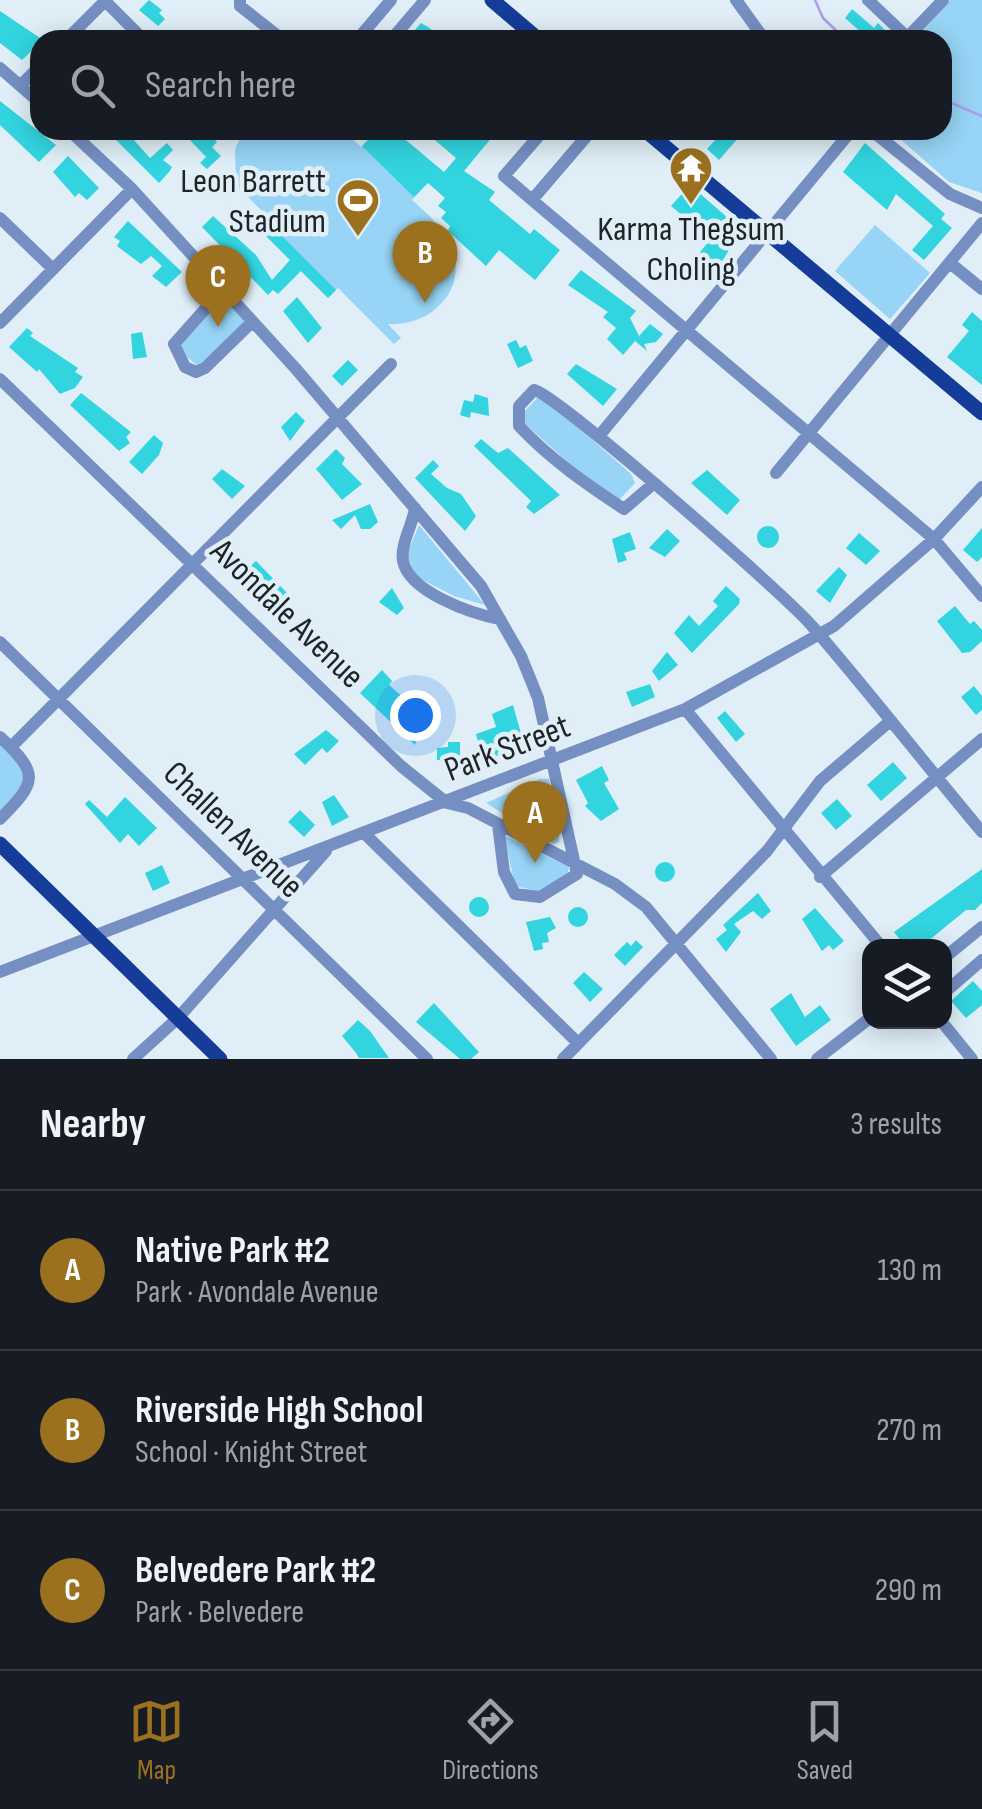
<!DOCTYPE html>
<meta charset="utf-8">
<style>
body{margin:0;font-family:"Sofia Sans Condensed",sans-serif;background:#242831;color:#f1f3f6}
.controls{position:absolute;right:30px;bottom:30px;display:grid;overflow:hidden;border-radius:20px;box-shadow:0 5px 25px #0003}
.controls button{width:90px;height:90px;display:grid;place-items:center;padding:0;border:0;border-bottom:2px solid #363941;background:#171b24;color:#f1f3f6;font:50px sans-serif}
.you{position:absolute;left:415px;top:715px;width:35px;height:35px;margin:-25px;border:8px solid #fff;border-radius:50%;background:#1a73e8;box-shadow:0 0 0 15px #1a73e833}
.badge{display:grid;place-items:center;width:65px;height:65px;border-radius:50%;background:#9b711f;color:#fff;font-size:32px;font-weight:700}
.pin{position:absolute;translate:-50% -82px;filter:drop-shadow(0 2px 5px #0008)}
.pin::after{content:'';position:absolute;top:52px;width:35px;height:30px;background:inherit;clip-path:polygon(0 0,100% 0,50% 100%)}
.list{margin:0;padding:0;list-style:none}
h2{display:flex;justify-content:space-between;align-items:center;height:130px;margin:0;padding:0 40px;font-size:42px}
h2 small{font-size:32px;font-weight:400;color:#9ea1a6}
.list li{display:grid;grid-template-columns:65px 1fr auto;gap:30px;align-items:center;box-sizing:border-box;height:160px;padding:0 40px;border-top:2px solid #363941}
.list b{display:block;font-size:38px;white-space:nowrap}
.list p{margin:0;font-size:32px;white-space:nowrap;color:#9ea1a6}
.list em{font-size:32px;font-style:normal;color:#9ea1a6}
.icon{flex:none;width:55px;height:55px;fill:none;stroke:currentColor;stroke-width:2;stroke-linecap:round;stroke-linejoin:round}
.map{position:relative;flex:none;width:982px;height:1059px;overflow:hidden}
.search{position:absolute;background:#171b24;box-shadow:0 5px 25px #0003;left:30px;right:30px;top:30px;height:110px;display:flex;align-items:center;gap:25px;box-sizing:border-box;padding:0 35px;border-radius:30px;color:#9ea1a6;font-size:38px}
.sheet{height:610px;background:#171b24}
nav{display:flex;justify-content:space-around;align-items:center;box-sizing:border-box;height:140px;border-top:2px solid #363941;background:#171b24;font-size:28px;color:#9ea1a6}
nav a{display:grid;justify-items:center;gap:5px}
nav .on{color:#9b711f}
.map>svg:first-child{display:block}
.green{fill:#97d4f5}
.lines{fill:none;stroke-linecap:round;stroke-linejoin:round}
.stream{stroke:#ae99f1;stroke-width:2.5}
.building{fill:#32d4df}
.minor{stroke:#758fc3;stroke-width:12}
.major{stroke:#143c98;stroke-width:15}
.labels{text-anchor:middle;stroke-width:9;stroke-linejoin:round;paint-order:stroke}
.poi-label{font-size:35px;fill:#1e2326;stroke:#dfeef7;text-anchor:end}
.street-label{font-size:35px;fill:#1e2326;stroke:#dfeef7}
</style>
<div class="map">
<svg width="982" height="1059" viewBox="0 0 982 1059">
<rect width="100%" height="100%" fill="#dfeef7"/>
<path class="green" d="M 950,0 L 982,0 L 982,193 L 949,182 L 890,130 L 942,130 L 942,40 L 915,40 Z
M 243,130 L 343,130 L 361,147 L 370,138 L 423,188 L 412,200 C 425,212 441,225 449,241 C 472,286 433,327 388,324 L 401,338 L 394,344 L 338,288 L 328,298 L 262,232 L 272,221 L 236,185 L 235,150 Z
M 875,225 L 930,273 L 890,319 L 835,271 Z
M 223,295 L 249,324 L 205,363 L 197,365 L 179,351 L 186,330 Z
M 538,397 L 545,398 L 631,474 L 635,483 L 620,499 L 608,498 L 523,422 L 524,412 Z
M 419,525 L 485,605 L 454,596 L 415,576 L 407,554 Z
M 0,745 L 22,767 L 25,786 L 0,813 Z
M 540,779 L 549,779 L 559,835 L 559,842 L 553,844 L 486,803 Z
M 504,835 L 569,867 L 567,876 L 538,891 L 515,886 Z"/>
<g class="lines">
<path class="stream" d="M 815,0 L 823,18 L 846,40
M 942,99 L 982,116"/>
</g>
<path class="building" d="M 149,0 L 162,10 L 159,13 L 165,19 L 158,26 L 139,10 Z
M 852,9 L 874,28 L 878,23 L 889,34 L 884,40 L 870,40 L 845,18 Z
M 0,11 L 43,40 L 22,60 L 0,43 Z
M 421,23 L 428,27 L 444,40 L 406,40 Z
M 0,101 L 56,145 L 39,162 L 0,125 Z
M 106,130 L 125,130 L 150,158 L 167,143 L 173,150 L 163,160 L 172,167 L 169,172 L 159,183 Z
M 195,130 L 206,130 L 217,142 L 212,147 L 221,156 L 207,169 L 200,163 L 206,157 L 189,139 Z
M 366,130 L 394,130 L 444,172 L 456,158 L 423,130 L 498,130 L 464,171 L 495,192 L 489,200 L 530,234 L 534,229 L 560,250 L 535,280 L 499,250 L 486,266 L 448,231 L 450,226 L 441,218 L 446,212 L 438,206 L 445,198 L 428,183 L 414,197 L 362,146 L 372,136 Z
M 724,130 L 754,130 L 746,140 L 740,136 L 719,160 L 707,149 Z
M 865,143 L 945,214 L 941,219 L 952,228 L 924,260 L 912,250 L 933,226 L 896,194 L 887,210 L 843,172 Z
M 68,156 L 99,188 L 87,200 L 79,193 L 75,197 L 53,172 Z
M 690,185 L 728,218 L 719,229 L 734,242 L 718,268 L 700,252 L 711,239 L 671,206 Z
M 213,216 L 256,255 L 272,280 L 290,260 L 262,232 L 270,224 L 336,290 L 328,298 L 301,271 L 278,294 L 273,290 L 268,295 L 202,227 Z
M 128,221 L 182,272 L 166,287 L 152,276 L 162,266 L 151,256 L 141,264 L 117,246 L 120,241 L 114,237 Z
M 581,270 L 636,311 L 630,318 L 639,336 L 650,324 L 663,334 L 656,342 L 644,344 L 647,351 L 635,341 L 623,355 L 607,339 L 616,328 L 603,317 L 608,312 L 568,285 Z
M 297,297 L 322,328 L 308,343 L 283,311 Z
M 972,312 L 982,321 L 982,385 L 947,357 L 969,331 L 962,325 Z
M 27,328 L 33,333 L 30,336 L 78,368 L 75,372 L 83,377 L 75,388 L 60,394 L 39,369 L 37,372 L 9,347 Z
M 142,332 L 147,357 L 133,359 L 131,334 Z
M 516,340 L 520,348 L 526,345 L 533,361 L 518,368 L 507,344 Z
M 348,360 L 358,370 L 342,386 L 332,376 Z
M 576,364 L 617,389 L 603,406 L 567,374 Z
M 81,393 L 131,432 L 126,437 L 130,443 L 119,451 L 70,405 Z
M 475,394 L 488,398 L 489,416 L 471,412 L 470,418 L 460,415 L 464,400 L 473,402 Z
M 296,412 L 305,421 L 290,441 L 281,427 Z
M 154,435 L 163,443 L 159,455 L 142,474 L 129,462 Z
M 481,439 L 498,453 L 508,448 L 560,495 L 534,514 L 526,507 L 531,501 L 474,446 Z
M 336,449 L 345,458 L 342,464 L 362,484 L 342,500 L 316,469 Z
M 433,460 L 439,466 L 431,474 L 447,488 L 461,494 L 476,516 L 465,531 L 415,478 Z
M 222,469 L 245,486 L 232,499 L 212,479 Z
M 707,470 L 740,500 L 727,515 L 691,483 Z
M 370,504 L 378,522 L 370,529 L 361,529 L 355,515 L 341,529 L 332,520 Z
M757 537a11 11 0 1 1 22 0a11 11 0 1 1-22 0Z
M 982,528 L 982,557 L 977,562 L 963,550 Z
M 667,529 L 680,541 L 665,557 L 649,548 Z
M 630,532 L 636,549 L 624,553 L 627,560 L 618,563 L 612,539 Z
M 859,533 L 880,551 L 866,565 L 846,548 Z
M 256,561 L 290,596 L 281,606 L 243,573 Z
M 839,567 L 847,575 L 830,603 L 816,591 Z
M 726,586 L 740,599 L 739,604 L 692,653 L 674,633 L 689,615 L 699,626 L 718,606 L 713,601 Z
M 392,588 L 404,608 L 397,615 L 379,602 Z
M 955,606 L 970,624 L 974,621 L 982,630 L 982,641 L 970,652 L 962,653 L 937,621 Z
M 667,652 L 678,665 L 659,681 L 652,671 Z
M 382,670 L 392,681 L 389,685 L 429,720 L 418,731 L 415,745 L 360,693 Z
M 650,684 L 655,697 L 632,707 L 626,692 Z
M 974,686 L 982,696 L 982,710 L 976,715 L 961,697 Z
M 513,705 L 524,744 L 483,762 L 476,734 L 496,727 L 492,714 Z
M 725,711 L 745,734 L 736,742 L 717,718 Z
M 326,730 L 339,741 L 327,753 L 322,748 L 305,765 L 294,754 Z
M 448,742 L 460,742 L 460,761 L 437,760 L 437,748 L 448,747 Z
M 893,762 L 907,778 L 881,801 L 867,785 Z
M 602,766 L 609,780 L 604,783 L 619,809 L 601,821 L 585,806 L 588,803 L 576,780 Z
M 334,795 L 349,817 L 332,826 L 322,802 Z
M 125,797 L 157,828 L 139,846 L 128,834 L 120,843 L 85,804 L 89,800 L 107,817 Z
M 837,799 L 852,816 L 836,830 L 821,813 Z
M 300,810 L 315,825 L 304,837 L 288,822 Z
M655 872a10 10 0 1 1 20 0a10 10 0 1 1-20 0Z
M 162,865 L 170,883 L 153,891 L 145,873 Z
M 982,869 L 982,903 L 975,910 L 966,910 L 922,946 L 896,946 L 902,942 L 894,932 Z
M 758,893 L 771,911 L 762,919 L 753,911 L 734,924 L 741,932 L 726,952 L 716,939 L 727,930 L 723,925 Z
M469 907a10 10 0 1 1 20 0a10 10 0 1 1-20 0Z
M568 917a10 10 0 1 1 20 0a10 10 0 1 1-20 0Z
M 815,908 L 844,941 L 833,950 L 829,945 L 822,951 L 802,919 Z
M 550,917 L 556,928 L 547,933 L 549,942 L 542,943 L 543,949 L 534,951 L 526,922 Z
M 636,940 L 643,947 L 625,966 L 614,955 L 627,942 L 631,946 Z
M 584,972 L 603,989 L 590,1002 L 573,983 Z
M 973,981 L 982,991 L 982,1005 L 966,1018 L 951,1001 Z
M 791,993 L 805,1017 L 820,1005 L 831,1020 L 796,1046 L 770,1009 Z
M 434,1003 L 479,1052 L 471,1059 L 460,1059 L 416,1022 Z
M 358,1020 L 370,1031 L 389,1058 L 359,1058 L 356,1053 L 342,1036 Z"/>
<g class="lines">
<path class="minor" d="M 104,0 L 144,40
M 240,0 L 240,6 L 283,40
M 736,0 L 765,40
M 868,0 L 907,37
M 66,40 L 106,0
M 357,40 L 391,0
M 391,40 L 425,0
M 905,40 L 943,0
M 0,68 L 40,103
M 21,85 L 40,66
M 69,130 L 132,189 L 296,369 L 481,586 L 521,656 L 538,698 L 577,874 L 540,897 L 515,894 L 504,872 L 498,825
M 544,130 L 504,176 L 532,200 L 592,130
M 871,130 L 950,194 L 982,208
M 532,200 L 934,539 L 982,596
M 0,218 L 53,269
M 950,263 L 982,289
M 223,289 L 174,344 L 185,367 L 196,372 L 205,368 L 252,322
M 0,323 L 132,189
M 0,379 L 401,766 L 447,803 L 468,808 L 615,884 L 646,907 L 771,1059
M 599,436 L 852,130
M 776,473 L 982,223
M 653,484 L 624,509 C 586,484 550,459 519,426 L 519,406 L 534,390 C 555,393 788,597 812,626 C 870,693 925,764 982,832
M 415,508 C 413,524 400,545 403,561 C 409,592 472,614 500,619
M 0,642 L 427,1059
M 685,709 L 881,946
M 0,737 C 40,774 37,782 0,819
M 11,747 L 391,364
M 365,834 L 578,1043
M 820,877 L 982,739
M 944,958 L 982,927
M 0,972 L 685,709 L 834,626 L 934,539 L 982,487
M 944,993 L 982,960
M 942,1022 L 972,1059
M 133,1059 L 178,1018 L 326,851
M 563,1059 L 767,851 L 820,781 L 888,723
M 817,1059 L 870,1018"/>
<path class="major" d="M 492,0 L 539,40
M 645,130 L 982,413
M 0,844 L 220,1059"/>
</g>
<defs>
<g id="temple-pin" transform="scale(2.25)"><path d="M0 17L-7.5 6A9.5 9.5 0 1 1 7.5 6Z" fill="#9b711f" stroke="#dfeef7"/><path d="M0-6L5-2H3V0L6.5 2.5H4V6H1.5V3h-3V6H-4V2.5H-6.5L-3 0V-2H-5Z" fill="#fff"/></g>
<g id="stadium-pin" transform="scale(2.25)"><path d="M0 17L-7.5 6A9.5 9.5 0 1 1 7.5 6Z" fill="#9b711f" stroke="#dfeef7"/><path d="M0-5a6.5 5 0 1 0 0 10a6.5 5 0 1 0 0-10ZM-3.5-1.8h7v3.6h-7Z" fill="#fff"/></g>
</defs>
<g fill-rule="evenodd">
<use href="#temple-pin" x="691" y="168"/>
<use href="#stadium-pin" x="358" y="200"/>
</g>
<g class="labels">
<g class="poi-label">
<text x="326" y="192">Leon Barrett<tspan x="326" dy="40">Stadium</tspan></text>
<text x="691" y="240" text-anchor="middle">Karma Thegsum<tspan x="691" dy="40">Choling</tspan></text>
</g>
<g class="street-label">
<text transform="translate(288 613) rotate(44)" y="12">Avondale Avenue</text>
<text transform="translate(507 747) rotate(-21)" y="12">Park Street</text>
<text transform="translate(234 829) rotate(44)" y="12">Challen Avenue</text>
</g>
</g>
</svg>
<div class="controls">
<button><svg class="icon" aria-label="layers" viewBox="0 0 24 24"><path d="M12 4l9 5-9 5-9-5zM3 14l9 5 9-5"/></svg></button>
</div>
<div class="you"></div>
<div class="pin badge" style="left:535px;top:863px">A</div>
<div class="pin badge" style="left:425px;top:303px">B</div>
<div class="pin badge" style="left:218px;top:327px">C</div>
<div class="search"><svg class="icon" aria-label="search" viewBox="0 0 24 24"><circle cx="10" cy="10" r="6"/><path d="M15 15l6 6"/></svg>Search here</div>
</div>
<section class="sheet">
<h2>Nearby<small>3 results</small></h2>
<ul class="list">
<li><span class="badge">A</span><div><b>Native Park #2</b><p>Park · Avondale Avenue</p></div><em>130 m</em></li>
<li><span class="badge">B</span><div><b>Riverside High School</b><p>School · Knight Street</p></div><em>270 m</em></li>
<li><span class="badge">C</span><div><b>Belvedere Park #2</b><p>Park · Belvedere</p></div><em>290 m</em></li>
</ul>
</section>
<nav>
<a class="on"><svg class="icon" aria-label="map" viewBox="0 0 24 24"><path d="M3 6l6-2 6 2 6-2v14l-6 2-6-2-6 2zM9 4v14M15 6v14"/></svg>Map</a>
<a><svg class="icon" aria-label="directions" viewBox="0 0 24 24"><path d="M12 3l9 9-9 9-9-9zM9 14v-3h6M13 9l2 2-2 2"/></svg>Directions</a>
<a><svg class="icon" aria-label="saved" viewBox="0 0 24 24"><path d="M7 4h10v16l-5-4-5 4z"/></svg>Saved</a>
</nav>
